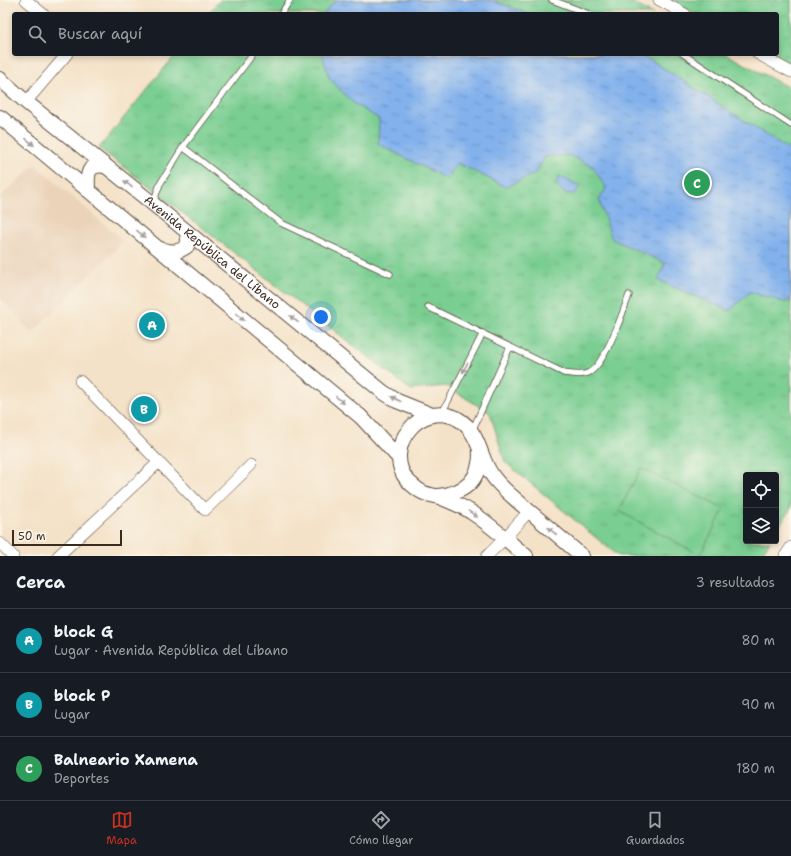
<!DOCTYPE html>
<html lang="es">
<meta charset="utf-8">
<style>
body{margin:0;font-family:"Shantell Sans",sans-serif;background:#20242c;color:#f1f3f6}
.controls{position:absolute;right:12px;bottom:12px;display:grid;overflow:hidden;border-radius:4px;box-shadow:0 2px 6px #0003}
.controls button{width:36px;height:36px;display:grid;place-items:center;padding:0;border:0;border-bottom:1px solid #363941;background:#171b24;color:#f1f3f6;font:20px sans-serif}
.scale{position:absolute;left:12px;bottom:10px;width:110px;box-sizing:border-box;padding-left:4px;border:2px solid #3b2a1e;border-top:0;font-size:11px;line-height:14px;white-space:nowrap;color:#3b2a1e;-webkit-text-stroke:3px #fbf7ec;paint-order:stroke}
.you{position:absolute;left:321px;top:317px;width:14px;height:14px;margin:-10px;border:3px solid #fff;border-radius:50%;background:#1a73e8;box-shadow:0 0 0 6px #1a73e833}
.badge{display:grid;place-items:center;width:26px;height:26px;border-radius:50%;background:#c8321e;color:#fff;font-size:13px;font-weight:700}
.pin{position:absolute;translate:-50% -50%;border:2px solid #fff;box-shadow:0 1px 4px #0006}
.list{margin:0;padding:0;list-style:none}
h2{display:flex;justify-content:space-between;align-items:center;height:52px;margin:0;padding:0 16px;font-size:17px}
h2 small{font-size:13px;font-weight:400;color:#9ea1a6}
.list li{display:grid;grid-template-columns:26px 1fr auto;gap:12px;align-items:center;box-sizing:border-box;height:64px;padding:0 16px;border-top:1px solid #363941}
.list b{display:block;font-size:15px;white-space:nowrap}
.list p{margin:0;font-size:13px;white-space:nowrap;color:#9ea1a6}
.list em{font-size:13px;font-style:normal;color:#9ea1a6}
.icon{flex:none;width:22px;height:22px;fill:none;stroke:currentColor;stroke-width:2;stroke-linecap:round;stroke-linejoin:round}
.map{position:relative;flex:none;width:791px;height:556px;overflow:hidden}
.search{position:absolute;background:#171b24;box-shadow:0 2px 6px #0003;left:12px;right:12px;top:12px;height:44px;display:flex;align-items:center;gap:10px;box-sizing:border-box;padding:0 14px;border-radius:4px;color:#9ea1a6;font-size:15px}
.sheet{height:244px;background:#171b24}
nav{display:flex;justify-content:space-around;align-items:center;box-sizing:border-box;height:56px;border-top:1px solid #363941;background:#171b24;font-size:11px;color:#9ea1a6}
nav a{display:grid;justify-items:center;gap:2px}
nav .on{color:#c8321e}
.map>svg:first-child{display:block}
.built{fill:#ebd3b9}
.grass{fill:url(#grass-tufts);stroke:#5a7c58}
.pitch{fill:#7ace92;stroke:#5a7c58}
.water{fill:url(#water-ripples);stroke:#5e6e85}
.lines{fill:none;stroke-linecap:round;stroke-linejoin:round}
.service-casing{stroke:#574638;stroke-width:7}
.minor-casing{stroke:#574638;stroke-width:12}
.tertiary-casing{stroke:#574638;stroke-width:16}
.service{stroke:#fff;stroke-width:5.5}
.minor{stroke:#fff;stroke-width:11}
.tertiary{stroke:#fff;stroke-width:14}
.oneway{fill:#a79f9a}
.labels{text-anchor:middle;stroke-width:4;stroke-linejoin:round;paint-order:stroke}
.street-label{font-size:12px;fill:#3b2a1e;stroke:#fbf7ec}
</style>
<div class="map">
<svg width="791" height="556" viewBox="0 0 791 556">
<defs>
<pattern id="grass-tufts" width="24" height="20" patternUnits="userSpaceOnUse"><rect width="24" height="20" fill="#7ace92"/><path d="M3 7l-1-3M5 7V3M7 7l1-3M15 17l-1-3M17 17v-4M19 17l1-3" fill="none" stroke="#6ab17d"/></pattern>
<pattern id="water-ripples" width="26" height="14" patternUnits="userSpaceOnUse"><rect width="26" height="14" fill="#82b1ec"/><path d="M2 4q2-2 4 0t4 0M15 11q2-2 4 0t4 0" fill="none" stroke="#6c90bf"/></pattern>
</defs>
<rect width="100%" height="100%" fill="#fbf7ec"/>
<filter id="ink" filterUnits="userSpaceOnUse"><feTurbulence type="fractalNoise" baseFrequency=".025" numOctaves="2"/><feDisplacementMap in="SourceGraphic" scale="8" xChannelSelector="R" yChannelSelector="G"/><feConvolveMatrix kernelMatrix="1 2 1 2 8 2 1 2 1" color-interpolation-filters="sRGB"/></filter>
<filter id="wash" filterUnits="userSpaceOnUse"><feTurbulence type="fractalNoise" baseFrequency=".012" numOctaves="4" result="noise"/><feDisplacementMap in="SourceGraphic" scale="16" xChannelSelector="R" yChannelSelector="G"/><feGaussianBlur stdDeviation="0.9" result="paint"/><feColorMatrix in="noise" values="0 0 0 0 0 0 0 0 0 0 0 0 0 0 0 0 0 1.4 0 .05"/><feComposite in="paint" operator="in"/></filter>
<g filter="url(#wash)">
<rect width="100%" height="100%" fill="#f4e2c8"/>
<path class="built" d="M 35,165 L 124,241 L 32,333 L 0,297 L 0,197 Z"/>
<path class="grass" d="M 220,0 L 628,0 L 653,14 L 208,14 Z
M 669,0 L 791,0 L 791,66 L 770,54 L 777,54 L 777,14 L 695,14 Z
M 176,54 L 726,54 L 791,89 L 791,508 L 776,531 L 776,475 L 746,475 L 746,541 L 770,541 L 760,556 L 618,556 L 505,462 L 490,413 L 446,386 L 411,390 L 99,148 Z"/>
<path class="pitch" d="M 641,468 L 724,509 L 700,555 L 619,511 Z"/>
<path class="water" d="M 337,0 L 492,0 L 529,14 L 325,14 L 326,10 Z
M 322,54 L 637,54 L 651,60 L 791,151 L 791,301 L 784,302 L 750,292 L 729,311 L 658,280 L 665,263 L 612,239 L 599,200 L 606,188 L 593,167 L 569,155 L 545,157 L 536,173 L 506,187 L 457,163 L 447,179 L 378,144 L 379,119 L 353,103 L 330,79 Z
M 559,176 L 580,186 L 575,194 L 564,193 L 556,184 Z"/>
</g>
<g filter="url(#ink)">
<g class="lines">
<g class="service-casing">
<path id="service" d="M 552,0 L 589,14
M 281,14 L 290,0
M 683,54 L 791,125
M 183,147 L 281,223 L 390,274
M 153,203 L 160,184 L 183,147 L 253,54
M 428,307 L 564,373 C 571,374 581,376 588,373 C 605,366 623,312 629,295
M 442,413 L 483,333
M 472,431 L 510,347"/>
</g>
<g class="minor-casing">
<path id="minor" d="M 26,0 L 43,14
M 659,0 L 685,14
M 758,54 L 791,72
M 26,102 L 67,54
M 80,381 L 205,510 L 251,465
M 0,543 L 13,556
M 58,556 L 159,462
M 487,556 L 505,538 L 529,511
M 785,556 L 791,547"/>
</g>
<g class="tertiary-casing">
<g id="tertiary">
<path id="s1" d="M 0,79 L 26,102 L 152,203 L 383,392 L 397,401 L 432,415"/>
<path d="M 0,117 L 361,417 L 399,458"/>
<path d="M 88,190 C 87,174 87,163 106,166"/>
<path d="M 160,249 C 173,252 176,254 187,246 L 188,240 L 187,232"/>
<path d="M 438,496 C 466,493 481,479 480,450"/>
<path d="M 526,556 C 509,542 490,524 471,512 C 462,506 449,501 439,497 C 434,495 428,495 424,493 C 419,491 411,484 407,480 C 382,448 420,399 458,419 C 480,432 479,457 492,475 C 499,486 512,496 522,505 C 542,522 562,539 582,556"/>
</g>
</g>
<use href="#service" class="service"/>
<use href="#minor" class="minor"/>
<use href="#tertiary" class="tertiary"/>
</g>
<defs><path id="oneway-solid" d="M-6-.8H1V-3.2L6.5 0L1 3.2V.8H-6Z"/></defs>
<g class="oneway">
<use href="#oneway-solid" transform="translate(30 142) rotate(40)"/>
<use href="#oneway-solid" transform="translate(128 184) rotate(-141)"/>
<use href="#oneway-solid" transform="translate(141 234) rotate(40)"/>
<use href="#oneway-solid" transform="translate(240 317) rotate(40)"/>
<use href="#oneway-solid" transform="translate(294 319) rotate(-141)"/>
<use href="#oneway-solid" transform="translate(465 368) rotate(117)"/>
<use href="#oneway-solid" transform="translate(396 399) rotate(-153)"/>
<use href="#oneway-solid" transform="translate(340 400) rotate(40)"/>
<use href="#oneway-solid" transform="translate(473 514) rotate(34)"/>
<use href="#oneway-solid" transform="translate(552 531) rotate(-139)"/>
</g>
</g>
<g class="labels">
<g class="street-label">
<text dy="4" stroke="none"><textPath href="#s1" startOffset="274">Avenida República del Líbano</textPath></text>
</g>
</g>
</svg>
<div class="controls">
<button><svg class="icon" aria-label="locate" viewBox="0 0 24 24"><circle cx="12" cy="12" r="6"/><path d="M12 2v4M12 18v4M2 12h4M18 12h4"/></svg></button>
<button><svg class="icon" aria-label="layers" viewBox="0 0 24 24"><path d="M12 4l9 5-9 5-9-5zM3 14l9 5 9-5"/></svg></button>
</div>
<div class="scale">50 m</div>
<div class="you"></div>
<div class="pin badge" style="left:152px;top:325px;background:#0f9aa8">A</div>
<div class="pin badge" style="left:144px;top:409px;background:#0f9aa8">B</div>
<div class="pin badge" style="left:697px;top:183px;background:#2e9e5b">C</div>
<div class="search"><svg class="icon" aria-label="search" viewBox="0 0 24 24"><circle cx="10" cy="10" r="6"/><path d="M15 15l6 6"/></svg>Buscar aquí</div>
</div>
<section class="sheet">
<h2>Cerca<small>3 resultados</small></h2>
<ul class="list">
<li><span class="badge" style="background:#0f9aa8">A</span><div><b>block G</b><p>Lugar · Avenida República del Líbano</p></div><em>80 m</em></li>
<li><span class="badge" style="background:#0f9aa8">B</span><div><b>block P</b><p>Lugar</p></div><em>90 m</em></li>
<li><span class="badge" style="background:#2e9e5b">C</span><div><b>Balneario Xamena</b><p>Deportes</p></div><em>180 m</em></li>
</ul>
</section>
<nav>
<a class="on"><svg class="icon" aria-label="map" viewBox="0 0 24 24"><path d="M3 6l6-2 6 2 6-2v14l-6 2-6-2-6 2zM9 4v14M15 6v14"/></svg>Mapa</a>
<a><svg class="icon" aria-label="directions" viewBox="0 0 24 24"><path d="M12 3l9 9-9 9-9-9zM9 14v-3h6M13 9l2 2-2 2"/></svg>Cómo llegar</a>
<a><svg class="icon" aria-label="saved" viewBox="0 0 24 24"><path d="M7 4h10v16l-5-4-5 4z"/></svg>Guardados</a>
</nav>
